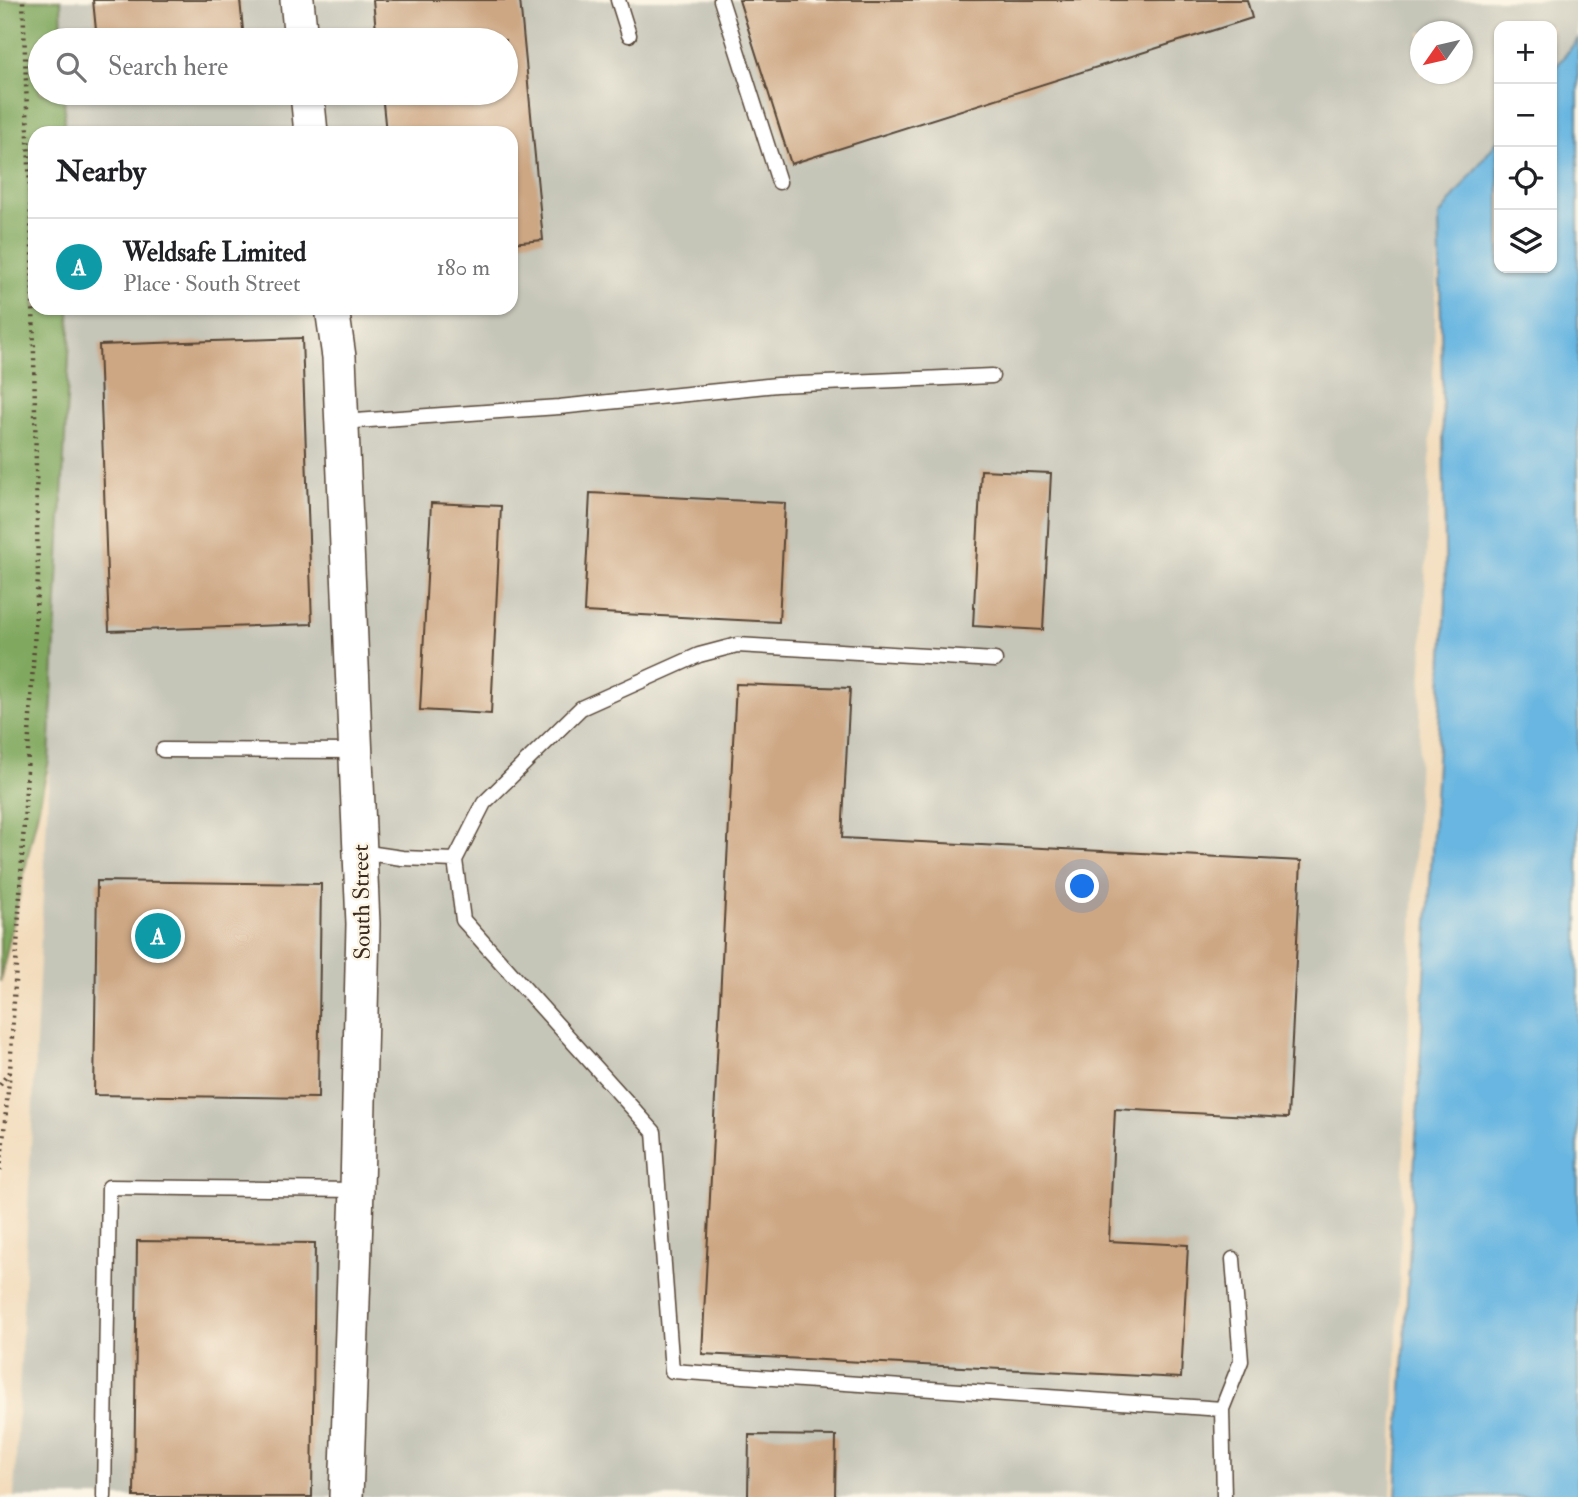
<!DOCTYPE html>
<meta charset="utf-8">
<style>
body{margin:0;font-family:"IM FELL Double Pica",serif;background:#f2f2f2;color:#202124}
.controls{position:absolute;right:21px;top:21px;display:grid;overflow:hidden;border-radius:14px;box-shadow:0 2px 5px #0004}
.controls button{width:63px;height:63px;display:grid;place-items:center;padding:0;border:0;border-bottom:2px solid #e0e0e0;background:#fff;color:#202124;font:35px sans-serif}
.compass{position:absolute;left:1410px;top:21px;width:63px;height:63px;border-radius:50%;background:#fff;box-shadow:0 2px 5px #0004;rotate:236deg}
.you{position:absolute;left:1083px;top:887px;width:24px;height:24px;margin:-18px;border:5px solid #fff;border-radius:50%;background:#1a73e8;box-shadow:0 0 0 10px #1a73e833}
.badge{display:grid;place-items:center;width:46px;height:46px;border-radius:50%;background:#ea580c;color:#fff;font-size:23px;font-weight:700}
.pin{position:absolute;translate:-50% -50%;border:4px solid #fff;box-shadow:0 2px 7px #0006}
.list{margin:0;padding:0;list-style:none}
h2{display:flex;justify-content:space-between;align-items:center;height:91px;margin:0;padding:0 28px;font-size:30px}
h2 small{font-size:23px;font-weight:400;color:#757577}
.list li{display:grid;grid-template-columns:46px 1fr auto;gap:21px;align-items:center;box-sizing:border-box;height:98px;padding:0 28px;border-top:2px solid #e0e0e0}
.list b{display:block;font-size:26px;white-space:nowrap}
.list p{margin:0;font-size:23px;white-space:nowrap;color:#757577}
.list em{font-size:23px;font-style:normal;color:#757577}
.icon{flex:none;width:38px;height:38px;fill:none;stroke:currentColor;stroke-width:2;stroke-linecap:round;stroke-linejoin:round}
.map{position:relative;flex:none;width:1578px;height:1497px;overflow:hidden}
.search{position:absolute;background:#fff;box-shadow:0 2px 5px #0004;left:28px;top:28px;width:490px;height:77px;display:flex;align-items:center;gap:18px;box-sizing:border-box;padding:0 24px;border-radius:38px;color:#757577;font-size:26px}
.panel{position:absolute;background:#fff;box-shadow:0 2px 5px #0004;left:28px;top:126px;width:490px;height:189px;border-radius:21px}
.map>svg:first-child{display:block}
.industrial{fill:#c5c5b8;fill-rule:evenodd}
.forest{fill:#80a85f;stroke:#5e693e;stroke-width:2}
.water{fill:#67b6e1;stroke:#517080;stroke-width:2}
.building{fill:#cda784}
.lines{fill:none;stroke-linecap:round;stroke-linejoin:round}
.service-casing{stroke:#564536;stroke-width:17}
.tertiary-casing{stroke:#564536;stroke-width:36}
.path{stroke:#564536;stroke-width:4.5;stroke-dasharray:2 5;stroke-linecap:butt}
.service{stroke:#fff;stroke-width:14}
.tertiary{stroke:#fff;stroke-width:33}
.labels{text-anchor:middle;stroke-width:5;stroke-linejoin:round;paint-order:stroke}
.street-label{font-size:23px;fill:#3b2a1e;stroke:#fcf5e5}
</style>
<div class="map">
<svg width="1578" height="1497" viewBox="0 0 1578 1497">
<rect width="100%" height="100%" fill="#fcf5e5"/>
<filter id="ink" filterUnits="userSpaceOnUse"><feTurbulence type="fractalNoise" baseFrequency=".0143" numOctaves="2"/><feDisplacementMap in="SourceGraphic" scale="14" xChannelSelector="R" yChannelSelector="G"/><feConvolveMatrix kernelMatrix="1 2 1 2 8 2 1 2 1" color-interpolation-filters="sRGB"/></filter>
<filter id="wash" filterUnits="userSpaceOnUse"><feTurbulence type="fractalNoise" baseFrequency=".00686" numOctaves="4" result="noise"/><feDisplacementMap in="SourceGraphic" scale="28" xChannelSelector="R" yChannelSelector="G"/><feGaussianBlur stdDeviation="1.57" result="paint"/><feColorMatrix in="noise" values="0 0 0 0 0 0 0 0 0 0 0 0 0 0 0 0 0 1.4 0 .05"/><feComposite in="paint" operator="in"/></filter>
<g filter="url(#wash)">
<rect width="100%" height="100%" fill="#f2dbbb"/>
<path class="industrial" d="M 61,0 L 1578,0 L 1578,39 L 1552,72 L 1552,26 L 1499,26 L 1499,139 L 1439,216 L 1391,1497 L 14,1497 L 70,337 L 69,308 L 511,308 L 511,133 L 65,133 L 64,93 L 506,93 L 506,40 L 62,40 ZM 1420,32 L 1462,32 L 1462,74 L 1420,74 Z"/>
<path class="forest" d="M 0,0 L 61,0 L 62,40 L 40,40 L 40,93 L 64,93 L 65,133 L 35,133 L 35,308 L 69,308 L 70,337 L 49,761 L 0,982 Z"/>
<path class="water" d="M 1578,39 L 1578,1497 L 1396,1497 L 1446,600 L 1439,216 L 1499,139 L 1499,268 L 1552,268 L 1552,72 Z"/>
<g id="blocks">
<path class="building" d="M 93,0 L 240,0 L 244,40 L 97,40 Z
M 373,0 L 520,0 L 543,240 L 511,243 L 511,133 L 386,133 L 382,93 L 506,93 L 506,40 L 377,40 Z
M 739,0 L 1247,0 L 1252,18 L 791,164 Z
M 302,338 L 312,624 L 109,631 L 99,345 Z
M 981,470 L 1051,473 L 1043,630 L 973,626 Z
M 590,493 L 785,503 L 779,622 L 584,612 Z
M 431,503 L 501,506 L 491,714 L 420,710 Z
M 736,684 L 850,688 L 842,838 L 1301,861 L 1288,1118 L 1115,1109 L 1109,1241 L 1188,1245 L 1181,1378 L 702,1354 Z
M 97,881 L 321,884 L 318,1098 L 94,1095 Z
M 137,1241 L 315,1243 L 312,1497 L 134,1497 Z
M 749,1435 L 836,1436 L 835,1497 L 748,1497 Z"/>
</g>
</g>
<g filter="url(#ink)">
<use href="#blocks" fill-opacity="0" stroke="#564536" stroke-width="2"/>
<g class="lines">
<g class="service-casing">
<path id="service" d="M 618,0 L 629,35
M 721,0 L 779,182
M 341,422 L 559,407 L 777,385 L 992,376
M 163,750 L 356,751
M 361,852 L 402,858 L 455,860 L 484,803 L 581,708 L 699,655 L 737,645 L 995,660
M 455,860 L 463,920 L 654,1132 L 672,1371 L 1222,1409 L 1241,1361 L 1233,1259
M 1222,1409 L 1224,1497
M 104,1497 L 109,1187 L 357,1190"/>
</g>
<g class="tertiary-casing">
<path id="tertiary" d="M 297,0 L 301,40
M 307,93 L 311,133
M 332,308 L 339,357 L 363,924 L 357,1190 L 346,1497"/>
</g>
<path class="path" d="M 0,1085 L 9,1072
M 0,1171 L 10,1071 L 38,576 L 32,247 L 23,0"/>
<use href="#service" class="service"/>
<use href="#tertiary" class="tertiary"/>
</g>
</g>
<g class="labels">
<g class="street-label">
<text transform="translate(361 902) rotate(-91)" y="8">South Street</text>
</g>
</g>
</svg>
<div class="controls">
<button>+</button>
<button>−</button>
<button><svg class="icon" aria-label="locate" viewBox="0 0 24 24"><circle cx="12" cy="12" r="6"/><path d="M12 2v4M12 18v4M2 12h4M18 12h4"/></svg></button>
<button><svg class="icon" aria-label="layers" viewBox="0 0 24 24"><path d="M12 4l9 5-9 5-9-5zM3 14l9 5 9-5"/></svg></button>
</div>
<svg class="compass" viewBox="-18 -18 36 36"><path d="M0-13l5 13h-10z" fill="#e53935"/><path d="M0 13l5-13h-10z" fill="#757577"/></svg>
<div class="you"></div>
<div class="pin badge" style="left:158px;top:936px;background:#0f9aa8">A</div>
<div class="search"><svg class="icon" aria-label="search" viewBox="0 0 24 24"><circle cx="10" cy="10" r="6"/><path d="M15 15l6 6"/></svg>Search here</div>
<section class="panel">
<h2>Nearby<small></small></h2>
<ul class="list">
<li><span class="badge" style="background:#0f9aa8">A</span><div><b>Weldsafe Limited</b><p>Place · South Street</p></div><em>180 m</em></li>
</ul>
</section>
</div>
